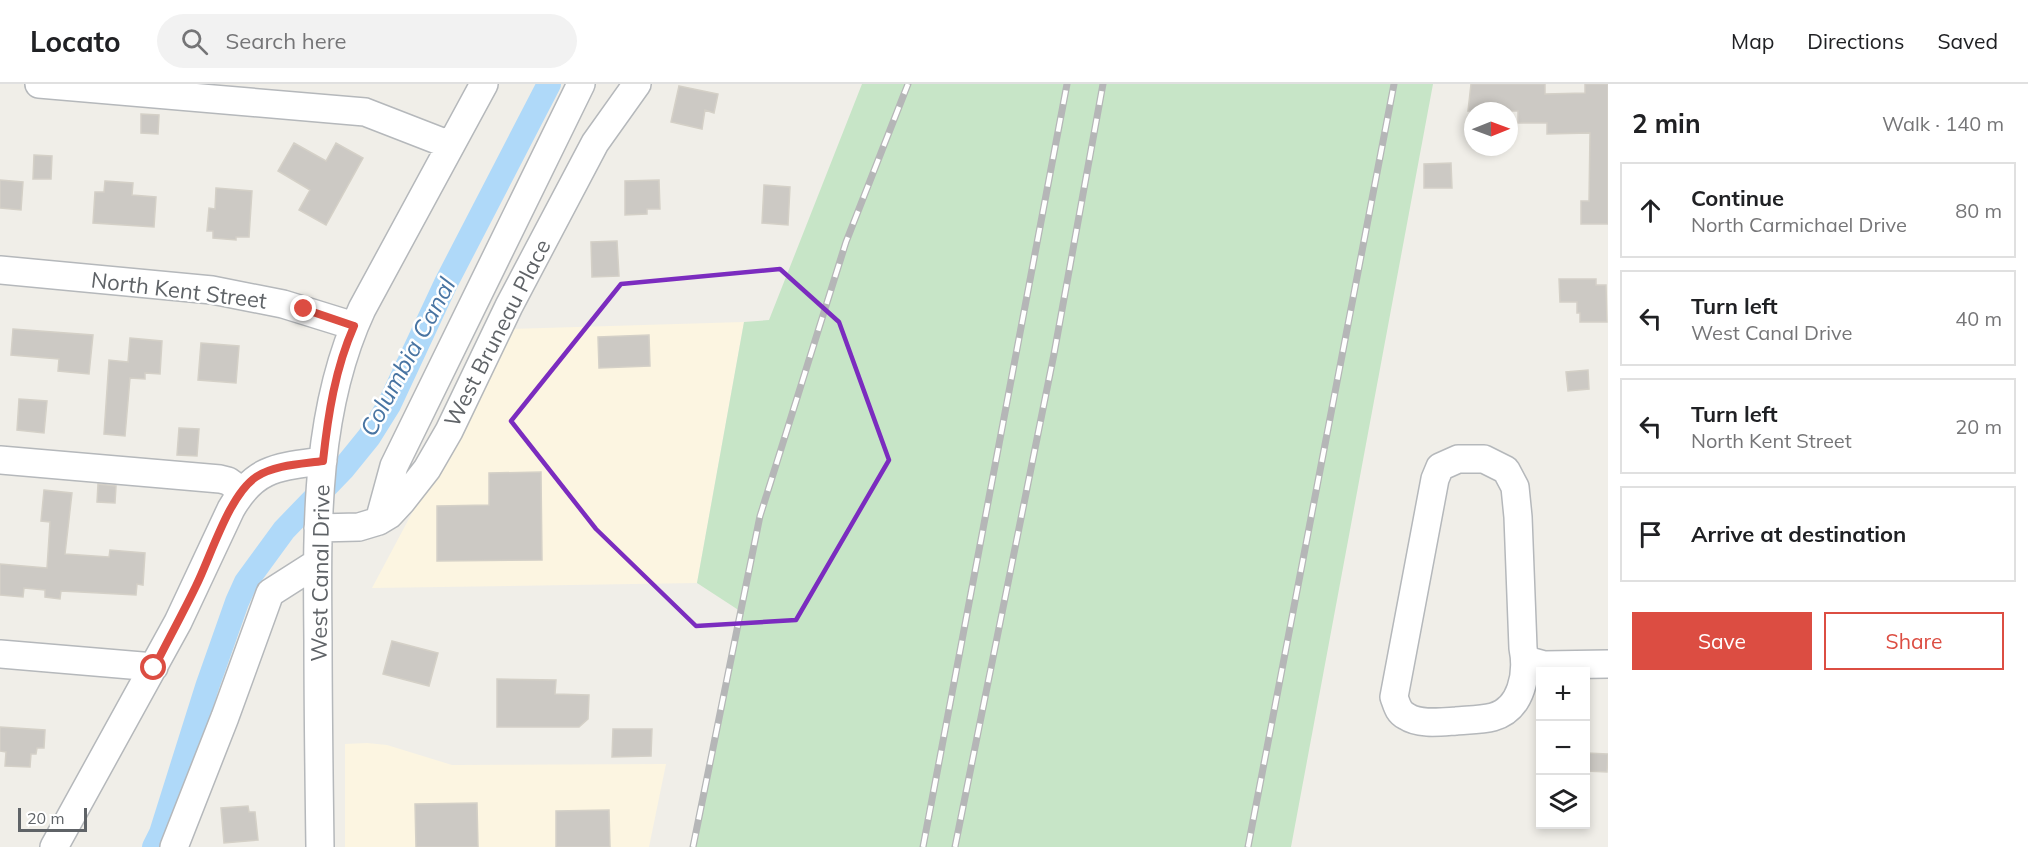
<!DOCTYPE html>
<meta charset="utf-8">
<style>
body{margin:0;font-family:Mulish,sans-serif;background:#f2f2f2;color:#202124}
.controls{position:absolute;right:18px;bottom:18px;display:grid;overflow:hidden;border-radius:0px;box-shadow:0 3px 9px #0003}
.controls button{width:54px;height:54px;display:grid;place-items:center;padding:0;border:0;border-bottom:2px solid #e0e0e0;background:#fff;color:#202124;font:30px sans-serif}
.compass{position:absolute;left:1464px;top:18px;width:54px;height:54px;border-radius:50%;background:#fff;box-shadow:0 3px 9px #0003;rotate:89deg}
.scale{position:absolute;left:18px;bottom:15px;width:69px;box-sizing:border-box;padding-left:6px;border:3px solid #5f6367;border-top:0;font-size:16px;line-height:21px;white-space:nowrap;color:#5f6367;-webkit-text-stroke:4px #fff;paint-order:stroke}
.stop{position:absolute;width:18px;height:18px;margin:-14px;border:4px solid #dc4d42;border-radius:50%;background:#fff}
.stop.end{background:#dc4d42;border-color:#fff;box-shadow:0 2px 6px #0008}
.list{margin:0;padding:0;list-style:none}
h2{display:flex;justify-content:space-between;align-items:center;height:78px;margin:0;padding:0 24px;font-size:26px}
h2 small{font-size:20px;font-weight:400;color:#757577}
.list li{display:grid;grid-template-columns:39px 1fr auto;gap:18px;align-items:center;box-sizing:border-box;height:96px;margin:0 12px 12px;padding:0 12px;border:2px solid #e0e0e0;border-radius:0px}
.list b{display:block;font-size:22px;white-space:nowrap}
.list p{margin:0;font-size:20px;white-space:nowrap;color:#757577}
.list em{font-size:20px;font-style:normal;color:#757577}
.actions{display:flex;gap:12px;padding:18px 24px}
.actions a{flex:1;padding:14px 0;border:2px solid #dc4d42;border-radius:0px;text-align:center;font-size:21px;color:#dc4d42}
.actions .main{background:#dc4d42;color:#fff}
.icon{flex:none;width:33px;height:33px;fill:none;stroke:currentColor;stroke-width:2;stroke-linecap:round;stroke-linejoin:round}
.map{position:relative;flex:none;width:1608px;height:763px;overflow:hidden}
header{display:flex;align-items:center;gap:36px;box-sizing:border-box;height:84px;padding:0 30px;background:#fff;border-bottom:2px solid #e0e0e0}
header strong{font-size:28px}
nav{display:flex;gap:33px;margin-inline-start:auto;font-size:21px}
.search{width:420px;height:54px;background:#f2f2f2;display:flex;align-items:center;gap:15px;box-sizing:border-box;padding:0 21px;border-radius:33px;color:#757577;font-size:22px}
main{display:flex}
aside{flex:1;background:#fff}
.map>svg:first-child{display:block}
.commercial{fill:#fcf5e1}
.green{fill:#c7e5c7}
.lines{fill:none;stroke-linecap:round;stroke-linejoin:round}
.canal{stroke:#afd9f9;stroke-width:24}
.building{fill:#ccc9c4;stroke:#d4d0c7;stroke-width:1.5}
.minor-casing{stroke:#b5b8bb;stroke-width:30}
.minor{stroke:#fff;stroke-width:27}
.rail-casing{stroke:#b5b6b7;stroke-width:7}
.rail{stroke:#fff;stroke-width:4.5;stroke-dasharray:14;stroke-linecap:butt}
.route{stroke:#dc4d42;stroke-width:8}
.marked{fill:none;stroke:#7b2cbf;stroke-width:4.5;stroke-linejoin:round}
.labels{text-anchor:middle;stroke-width:5;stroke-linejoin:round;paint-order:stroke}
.street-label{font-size:22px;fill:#5f6367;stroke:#fff}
.water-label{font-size:24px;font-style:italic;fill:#4874a2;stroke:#fff}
</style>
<header>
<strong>Locato</strong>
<div class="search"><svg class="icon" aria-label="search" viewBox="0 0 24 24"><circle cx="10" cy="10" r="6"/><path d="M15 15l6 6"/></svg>Search here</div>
<nav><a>Map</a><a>Directions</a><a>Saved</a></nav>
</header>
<main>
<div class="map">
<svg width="1608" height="763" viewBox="0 0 1608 763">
<rect width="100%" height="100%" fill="#f0eee8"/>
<path class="commercial" d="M 744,238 L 697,499 L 372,504 L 510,245 Z
M 367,659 L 387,661 L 452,681 L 666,680 L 649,763 L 345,763 L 345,660 Z"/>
<path class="green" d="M 862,0 L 1433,0 L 1291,763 L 696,763 L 740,527 L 697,499 L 744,238 L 769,236 Z"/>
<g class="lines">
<path class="canal" d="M 154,763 L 161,749 L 207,603 L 237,518 L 246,498 L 284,446 L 343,385 L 369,353 L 389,321 L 446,199 L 549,0"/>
</g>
<path class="building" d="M 1471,0 L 1545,0 L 1545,10 L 1585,9 L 1585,0 L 1608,0 L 1608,140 L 1581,140 L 1581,117 L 1589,117 L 1590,49 L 1547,50 L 1547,39 L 1518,39 L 1518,27 L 1468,27 Z
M 679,2 L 718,10 L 714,29 L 705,26 L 702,45 L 671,38 Z
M 141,30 L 159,31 L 158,50 L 141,49 Z
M 294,59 L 326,77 L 336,59 L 363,74 L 326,141 L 299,126 L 310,106 L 278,87 Z
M 34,71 L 52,72 L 51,95 L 33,95 Z
M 1451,79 L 1452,104 L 1424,104 L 1424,80 Z
M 0,96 L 23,98 L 21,126 L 0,124 Z
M 659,96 L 660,125 L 647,125 L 647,130 L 625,131 L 625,97 Z
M 105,97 L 133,99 L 132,111 L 156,113 L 154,143 L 93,139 L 95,108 L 104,108 Z
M 764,101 L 790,103 L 788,141 L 762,139 Z
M 216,104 L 252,107 L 249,153 L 236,153 L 236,156 L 213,154 L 213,147 L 207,147 L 209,124 L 215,125 Z
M 617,157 L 619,192 L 592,193 L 591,158 Z
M 1559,195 L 1596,195 L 1596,201 L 1606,201 L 1607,238 L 1580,238 L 1580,229 L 1577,229 L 1577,218 L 1560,218 Z
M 13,245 L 93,251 L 89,290 L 58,287 L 59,275 L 11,271 Z
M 649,251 L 650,282 L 599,284 L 598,253 Z
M 130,254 L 162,257 L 160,290 L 145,289 L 145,295 L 130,294 L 125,352 L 104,350 L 109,276 L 128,278 Z
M 201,259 L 239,262 L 236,299 L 198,296 Z
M 1588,286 L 1589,305 L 1568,307 L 1566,288 Z
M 19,315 L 47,317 L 44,349 L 17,346 Z
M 179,344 L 199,345 L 197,372 L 177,371 Z
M 541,388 L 542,476 L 437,477 L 437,422 L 489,421 L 489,389 Z
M 98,400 L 116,402 L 115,419 L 97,418 Z
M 44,406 L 72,409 L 65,470 L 109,473 L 110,466 L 145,469 L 143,501 L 137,500 L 136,511 L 61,507 L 60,515 L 45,513 L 45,506 L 24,504 L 23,513 L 0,511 L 0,480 L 47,484 L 50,438 L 41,437 Z
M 392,557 L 438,569 L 429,602 L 383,590 Z
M 497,595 L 556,596 L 555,610 L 589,611 L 588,635 L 579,643 L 497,643 Z
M 0,643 L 45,646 L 44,664 L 37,664 L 36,670 L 31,670 L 30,683 L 5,682 L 6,668 L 0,667 Z
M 613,645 L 652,645 L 651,672 L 612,673 Z
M 1586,669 L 1608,670 L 1607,688 L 1586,687 Z
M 477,719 L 478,763 L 416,763 L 415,720 Z
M 248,722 L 249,728 L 255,728 L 258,756 L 224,759 L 221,724 Z
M 609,726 L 610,763 L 556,763 L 556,727 Z"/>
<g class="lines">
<g class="minor-casing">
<path id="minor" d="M 39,0 L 365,28 L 450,61
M 0,186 L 212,206 L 283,220 L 354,242
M 1458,375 L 1484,375 L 1506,386 L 1515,403 L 1518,433 L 1523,564 C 1528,589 1522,625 1493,633 C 1482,636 1467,636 1456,637 C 1441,638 1419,641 1406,632 C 1398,628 1397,621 1394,613 L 1435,395 L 1440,383 Z
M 0,376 L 220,395 L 228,397 L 242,407
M 379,437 L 394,382 L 581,0
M 318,444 L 359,443 L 379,437 L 389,431 L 402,417 L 427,385 L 449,347 L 509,222 L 595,59 L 637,0
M 0,570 L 154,583
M 1526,576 L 1544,581 L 1608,580
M 54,763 L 178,538 L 231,425 C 255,383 278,383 323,377
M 174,763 L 225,633 L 270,509 L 317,479
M 320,763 C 319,694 318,626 318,557 C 317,445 314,328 362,225 L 484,0"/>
</g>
<use href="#minor" class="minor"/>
<g class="rail-casing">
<path id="rail" d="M 693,763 L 760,432 L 846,158 L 908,0
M 923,763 L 1067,0
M 955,763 L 1054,270 L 1103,0
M 1248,763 L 1394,0"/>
</g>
<use href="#rail" class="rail"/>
</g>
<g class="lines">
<path class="route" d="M 154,584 C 168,556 183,529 196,502 C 211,472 229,411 256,393 C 274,381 302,380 323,377 C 328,331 335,285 354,242 L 304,225"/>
</g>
<path class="marked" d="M 780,185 L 839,238 L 889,376 L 796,536 L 696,542 L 596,445 L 511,337 L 621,200 Z"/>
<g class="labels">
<g class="street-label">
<text transform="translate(179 206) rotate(7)" y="8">North Kent Street</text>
<text transform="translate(497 249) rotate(-63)" y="8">West Bruneau Place</text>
<text transform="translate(320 489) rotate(-89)" y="8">West Canal Drive</text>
</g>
<g class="water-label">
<text transform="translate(408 273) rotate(-62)" y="8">Columbia Canal</text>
</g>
</g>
</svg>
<div class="controls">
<button>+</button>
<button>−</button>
<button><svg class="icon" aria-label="layers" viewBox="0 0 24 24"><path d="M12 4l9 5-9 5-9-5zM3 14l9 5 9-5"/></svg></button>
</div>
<svg class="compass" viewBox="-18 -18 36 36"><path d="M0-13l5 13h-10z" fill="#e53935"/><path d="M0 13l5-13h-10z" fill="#757577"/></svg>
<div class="scale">20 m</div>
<div class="stop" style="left:154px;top:584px"></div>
<div class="stop end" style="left:304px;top:225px"></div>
</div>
<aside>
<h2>2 min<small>Walk · 140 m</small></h2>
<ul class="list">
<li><svg class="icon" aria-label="ahead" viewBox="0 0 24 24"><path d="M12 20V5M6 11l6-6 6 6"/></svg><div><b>Continue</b><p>North Carmichael Drive</p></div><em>80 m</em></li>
<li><svg class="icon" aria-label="left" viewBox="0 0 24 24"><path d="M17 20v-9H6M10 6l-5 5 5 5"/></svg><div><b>Turn left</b><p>West Canal Drive</p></div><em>40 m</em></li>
<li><svg class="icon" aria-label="left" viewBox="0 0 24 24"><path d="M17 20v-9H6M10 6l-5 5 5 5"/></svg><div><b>Turn left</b><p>North Kent Street</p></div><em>20 m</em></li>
<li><svg class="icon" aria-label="arrive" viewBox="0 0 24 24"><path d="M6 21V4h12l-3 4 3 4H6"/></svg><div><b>Arrive at destination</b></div></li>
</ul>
<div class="actions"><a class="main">Save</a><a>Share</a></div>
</aside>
</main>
